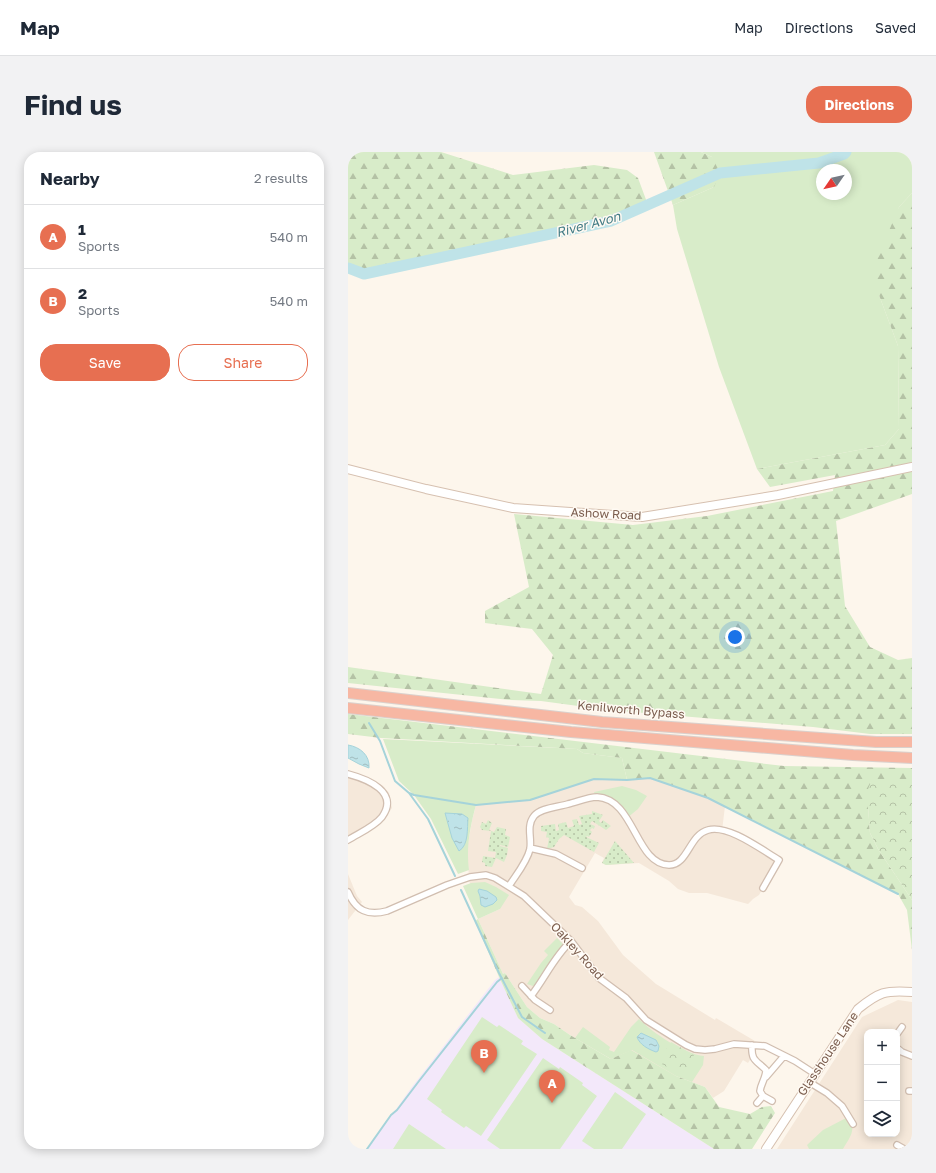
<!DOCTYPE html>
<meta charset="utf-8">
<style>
body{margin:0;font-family:"Golos Text",sans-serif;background:#f2f2f3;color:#1f2937}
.controls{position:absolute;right:12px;bottom:12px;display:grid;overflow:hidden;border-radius:8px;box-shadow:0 2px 10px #0003}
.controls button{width:36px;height:36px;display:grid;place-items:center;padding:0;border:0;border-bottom:1px solid #e0e1e3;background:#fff;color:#1f2937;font:20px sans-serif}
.compass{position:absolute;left:468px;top:12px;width:36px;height:36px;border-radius:50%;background:#fff;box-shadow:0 2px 10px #0003;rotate:236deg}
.you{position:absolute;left:387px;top:485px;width:14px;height:14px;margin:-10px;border:3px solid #fff;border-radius:50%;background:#1a73e8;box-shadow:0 0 0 6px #1a73e833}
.badge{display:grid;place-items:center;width:26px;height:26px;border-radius:50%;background:#e76f51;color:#fff;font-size:13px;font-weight:700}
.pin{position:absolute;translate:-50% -33px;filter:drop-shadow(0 1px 2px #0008)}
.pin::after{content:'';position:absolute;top:21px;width:14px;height:12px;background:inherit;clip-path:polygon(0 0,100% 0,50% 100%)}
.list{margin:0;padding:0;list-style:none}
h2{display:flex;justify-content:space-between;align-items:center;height:52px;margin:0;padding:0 16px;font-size:17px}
h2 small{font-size:13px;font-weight:400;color:#747a83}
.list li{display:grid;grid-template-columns:26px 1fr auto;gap:12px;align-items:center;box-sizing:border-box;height:64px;padding:0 16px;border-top:1px solid #e0e1e3}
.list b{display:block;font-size:15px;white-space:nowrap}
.list p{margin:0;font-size:13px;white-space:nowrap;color:#747a83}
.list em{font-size:13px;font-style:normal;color:#747a83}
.actions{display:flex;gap:8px;padding:12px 16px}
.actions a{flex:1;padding:9px 0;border:1px solid #e76f51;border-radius:16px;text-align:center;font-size:14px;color:#e76f51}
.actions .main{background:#e76f51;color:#fff}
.icon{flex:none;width:22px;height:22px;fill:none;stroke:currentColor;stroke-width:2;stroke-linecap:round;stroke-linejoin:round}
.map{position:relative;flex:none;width:564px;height:997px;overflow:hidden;border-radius:16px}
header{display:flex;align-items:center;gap:24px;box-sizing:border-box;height:56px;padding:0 20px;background:#fff;border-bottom:1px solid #e0e1e3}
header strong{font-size:19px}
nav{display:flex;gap:22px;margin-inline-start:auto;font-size:14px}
.intro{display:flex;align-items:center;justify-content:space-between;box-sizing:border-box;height:96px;padding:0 24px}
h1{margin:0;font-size:28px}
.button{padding:10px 18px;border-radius:16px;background:#e76f51;color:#fff;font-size:14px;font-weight:700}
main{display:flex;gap:24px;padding:0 24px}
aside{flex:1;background:#fff;border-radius:16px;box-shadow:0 2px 10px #0003}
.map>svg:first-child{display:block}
.residential{fill:#f5e8da;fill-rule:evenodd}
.education{fill:#f3e8fa}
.grass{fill:#d8ecc9;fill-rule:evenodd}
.forest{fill:url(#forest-firs)}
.park{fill:url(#park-crowns)}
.garden{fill:url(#garden-dots)}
.water{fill:url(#water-ripples);stroke:#a5d3da}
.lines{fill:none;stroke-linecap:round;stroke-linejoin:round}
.stream{stroke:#a5d3da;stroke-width:2}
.river{stroke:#bfe3e8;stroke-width:11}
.street-casing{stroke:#d1beb0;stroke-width:8}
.secondary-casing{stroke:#d6c0b0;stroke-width:10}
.highway-casing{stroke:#dad1cd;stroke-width:12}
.street{stroke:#fff;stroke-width:5.5}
.secondary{stroke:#fff;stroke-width:8}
.highway{stroke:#f7b7a3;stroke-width:10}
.labels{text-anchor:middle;stroke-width:3;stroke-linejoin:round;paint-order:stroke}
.street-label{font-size:12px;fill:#7a5c4d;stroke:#fffaf3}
.water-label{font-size:13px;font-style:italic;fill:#437c86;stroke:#fffaf3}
</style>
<header>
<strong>Map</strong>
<nav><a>Map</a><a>Directions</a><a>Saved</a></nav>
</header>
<div class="intro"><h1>Find us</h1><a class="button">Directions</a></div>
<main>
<aside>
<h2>Nearby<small>2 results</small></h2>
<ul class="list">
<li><span class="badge">A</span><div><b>1</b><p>Sports</p></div><em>540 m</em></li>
<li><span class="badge">B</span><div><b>2</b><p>Sports</p></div><em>540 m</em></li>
</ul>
<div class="actions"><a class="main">Save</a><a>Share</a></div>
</aside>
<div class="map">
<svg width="564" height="997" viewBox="0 0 564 997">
<defs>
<pattern id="forest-firs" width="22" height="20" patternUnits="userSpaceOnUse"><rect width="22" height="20" fill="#d8ecc9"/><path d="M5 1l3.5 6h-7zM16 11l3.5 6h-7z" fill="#b4c2a5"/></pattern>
<pattern id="park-crowns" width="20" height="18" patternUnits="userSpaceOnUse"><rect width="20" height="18" fill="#d8ecc9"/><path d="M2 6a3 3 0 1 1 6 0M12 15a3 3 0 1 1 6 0" fill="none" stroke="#b4c2a5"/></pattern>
<pattern id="garden-dots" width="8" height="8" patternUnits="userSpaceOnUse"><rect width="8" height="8" fill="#d8ecc9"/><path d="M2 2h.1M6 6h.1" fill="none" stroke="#b4c2a5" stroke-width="1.8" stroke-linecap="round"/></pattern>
<pattern id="water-ripples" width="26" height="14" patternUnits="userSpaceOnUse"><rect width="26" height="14" fill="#bfe3e8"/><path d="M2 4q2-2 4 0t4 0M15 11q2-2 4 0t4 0" fill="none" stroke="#a0bbbe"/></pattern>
</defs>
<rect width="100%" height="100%" fill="#fdf6ec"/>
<path class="residential" d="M 0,622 L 20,626 L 35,634 L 41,641 L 44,656 L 36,668 L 0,691 Z
M 302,626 L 360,646 L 377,654 L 374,679 L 388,683 L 431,708 L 411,743 L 405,747 L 400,752 L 359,741 L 341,741 L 330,737 L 321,729 L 291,711 L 258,713 L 254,711 L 256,706 L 247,701 L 221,745 L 227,753 L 234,755 L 250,769 L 275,803 L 308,832 L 367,868 L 368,866 L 412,892 L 400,911 L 395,908 L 376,939 L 365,946 L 357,935 L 328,924 L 263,907 L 222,883 L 206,872 L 192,866 L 179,855 L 157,821 L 155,822 L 130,767 L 152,757 L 124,731 L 122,732 L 121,726 L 119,697 L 124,669 L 128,653 L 182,648 L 246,627 L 279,628 Z
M 0,722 L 9,744 L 14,750 L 0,768 Z
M 550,848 L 564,850 L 564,997 L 429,997 L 514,865 ZM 519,880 L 549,880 L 549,982 L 519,982 Z"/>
<path class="education" d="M 151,825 L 170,866 L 194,887 L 366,997 L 20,997 L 63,936 L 147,828 Z"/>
<path class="grass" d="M 353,0 L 564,0 L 564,41 L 551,55 L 531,143 L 550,194 L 551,277 L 537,293 L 409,317 L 371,215 L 329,77 L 325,53 L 366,35 L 364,5 ZM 474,18 L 498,18 L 498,42 L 474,42 Z
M 35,587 L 229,597 L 235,601 L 274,606 L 279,628 L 246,627 L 182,648 L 128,653 C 122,675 118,696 121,718 L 110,722 L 83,667 L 66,643 L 51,629 Z
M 274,634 L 288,638 L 299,644 L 290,657 L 279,666 L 267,653 L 248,645 L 246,640 Z
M 137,730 L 148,735 L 161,743 L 152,757 L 130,767 L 115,734 L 123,731 Z
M 209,786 L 216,793 L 200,812 L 189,832 L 185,834 L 179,832 L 193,811 L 200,803 L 196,799 Z
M 134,865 L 149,875 L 151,873 L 175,889 L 173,892 L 189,902 L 133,984 L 118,974 L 116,976 L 93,960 L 94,958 L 79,947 Z
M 291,867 C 305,881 336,902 356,904 L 355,913 L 344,930 L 328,924 L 284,898 L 263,907 L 227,886 L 235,875 L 262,895 L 261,898 L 266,900 L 283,875 Z
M 195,906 L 211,917 L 212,915 L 235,931 L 234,933 L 249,944 L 212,997 L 152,997 L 139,988 Z
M 267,940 L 298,962 L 274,997 L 246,997 L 234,989 Z
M 500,965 C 509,978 502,985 495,997 L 461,997 L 459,993 L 475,978 Z
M 61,972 L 98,997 L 45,997 Z"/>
<path class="forest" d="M 0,0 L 93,0 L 165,23 L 246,13 L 279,18 L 290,26 L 300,53 L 263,69 L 16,122 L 0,116 Z
M 306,0 L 353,0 L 364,5 L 372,21 L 366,35 L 325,53 Z
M 564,41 L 564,342 L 488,369 L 497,454 L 522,495 L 550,508 L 564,506 L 564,582 L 522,582 L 465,575 L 260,558 L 193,549 L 163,548 L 0,531 L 0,515 L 193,542 L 205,503 L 184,477 L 137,471 L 137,459 L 181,435 L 166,362 L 285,373 L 359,364 L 485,339 L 487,323 L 422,335 L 409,317 L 537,293 L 551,277 L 550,194 L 531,143 L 527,112 L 551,55 Z
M 0,562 L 436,614 L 564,616 L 564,630 L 523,630 L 520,654 L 522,681 L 530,697 L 564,748 L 564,798 L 559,758 L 550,742 L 360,646 L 303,626 L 279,628 L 274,606 L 235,601 L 229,597 L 33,586 L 0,582 Z
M 130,767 L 155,822 L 157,821 L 179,855 L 192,866 L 206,872 L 222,883 L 261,906 L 263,907 L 283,898 L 328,924 L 357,935 L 371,955 L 402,962 L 414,955 L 423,954 L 427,961 L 404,997 L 366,997 L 194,887 L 170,866 L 151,825 L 127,769 Z"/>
<path class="park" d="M 523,630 L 564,630 L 564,748 L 530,697 L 522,681 L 520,655 L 520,637 Z
M 323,890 L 346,903 L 340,916 C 327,921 321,916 310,910 Z"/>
<path class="garden" d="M 244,659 L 255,663 L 251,669 L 253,671 L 255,668 L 263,674 L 258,678 L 244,669 L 242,672 L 247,674 L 246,677 L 244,676 L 242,678 L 244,680 L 241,685 L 239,684 L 238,685 L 251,691 L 246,700 L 216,683 L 211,687 L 206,695 L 199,697 L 201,686 L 198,685 L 199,680 L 193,679 L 193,674 L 207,672 L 208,679 L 211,678 L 210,672 L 218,670 L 220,676 L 226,674 L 224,668 L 229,667 L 231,673 L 234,672 L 231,664 L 244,662 Z
M 140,668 L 144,671 L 141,678 L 146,680 L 149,675 L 158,677 L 157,683 L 162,685 L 160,695 L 152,693 L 152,694 L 160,696 L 159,703 L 156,710 L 148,706 L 144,715 L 137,714 L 137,711 L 134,710 L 135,704 L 147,706 L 148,700 L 140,699 L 143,679 L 134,678 L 132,675 L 134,670 L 138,672 Z
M 267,689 L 286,711 L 258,713 L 254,711 Z"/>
<path class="water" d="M 0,593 C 12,595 22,603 21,616 L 11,612 L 0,606 Z
M 97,661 L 114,662 L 120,666 C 119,676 121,693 111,699 L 104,686 Z
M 131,737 L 139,739 L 148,745 L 149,748 L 145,752 L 137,755 L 133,753 L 132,744 L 130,739 Z
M 293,881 L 308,888 L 311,894 L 310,899 L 308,900 C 300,897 292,893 289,885 Z"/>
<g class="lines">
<path class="stream" d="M 21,571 L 32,589 L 47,629 L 61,641 L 80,667 L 107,724
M 61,641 L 66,643 L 128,653 L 182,648 L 246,627 L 279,628 L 302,626 L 360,646 L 550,742
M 113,738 L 151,821 L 174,865 L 197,881
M 19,997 L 43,963 L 49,958 L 71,929 L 149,830 L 154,826"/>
<path class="river" d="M 0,116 L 16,122 L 263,69 L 372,21 L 471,11 L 496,2 L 498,0"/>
<g class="street-casing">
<path id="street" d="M 0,622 C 19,627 52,640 34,665 C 26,675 11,681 0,688
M 182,696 L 208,702 L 234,716
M 161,734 C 168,723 179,710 182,697 C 184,686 178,674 186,664 C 192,656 210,655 220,652 C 229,650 240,645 249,645 C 287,647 287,712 321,713 C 340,713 341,683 360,678 C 380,672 414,698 431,708 L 415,736
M 0,740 C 8,759 20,764 39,759 L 99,733 L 122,725 L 138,723 L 147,726 L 176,744 L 223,789 L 251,826 L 278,846 L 298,868 L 338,893 L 347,897 L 357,898 L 367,897 L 386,892 L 417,894 L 447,909 L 467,922
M 174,834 L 187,848 L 202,858
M 183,844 C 197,826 206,805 223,789
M 549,882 L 554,875
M 404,893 C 403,909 408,908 418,918 C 418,926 413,931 412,939 L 415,944 L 409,951
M 549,896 L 554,900 L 564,904
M 418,925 L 436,904
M 461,930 L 479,941 L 494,954 L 505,972
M 561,939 L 564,939
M 415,944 L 424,949
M 549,993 L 556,997"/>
</g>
<g class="secondary-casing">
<path id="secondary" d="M 0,317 L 78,337 L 165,356 L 294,365 L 430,343 L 564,315
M 418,997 L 510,857 C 531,840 537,838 564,840"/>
</g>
<g class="highway-casing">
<path id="highway" d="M 0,541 L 254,570 L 528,590 L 564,590
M 0,556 L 223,580 L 505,603 L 564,606"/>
</g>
<use href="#street" class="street"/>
<use href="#secondary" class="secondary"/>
<use href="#highway" class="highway"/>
</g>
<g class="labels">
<g class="street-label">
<text transform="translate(258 362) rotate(3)" y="4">Ashow Road</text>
<text transform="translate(283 558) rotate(5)" y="4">Kenilworth Bypass</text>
<text transform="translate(229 799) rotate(48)" y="4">Oakley Road</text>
<text transform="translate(480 902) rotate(-56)" y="4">Glasshouse Lane</text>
</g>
<g class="water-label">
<text transform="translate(240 72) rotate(-15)" y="5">River Avon</text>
</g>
</g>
</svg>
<div class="controls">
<button>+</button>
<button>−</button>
<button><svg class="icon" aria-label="layers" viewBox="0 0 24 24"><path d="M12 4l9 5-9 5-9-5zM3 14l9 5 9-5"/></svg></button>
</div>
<svg class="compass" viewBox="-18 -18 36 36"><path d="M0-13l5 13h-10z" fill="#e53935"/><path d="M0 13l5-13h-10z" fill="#747a83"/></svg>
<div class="you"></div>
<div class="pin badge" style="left:204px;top:951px">A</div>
<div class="pin badge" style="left:136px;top:921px">B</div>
</div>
</main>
